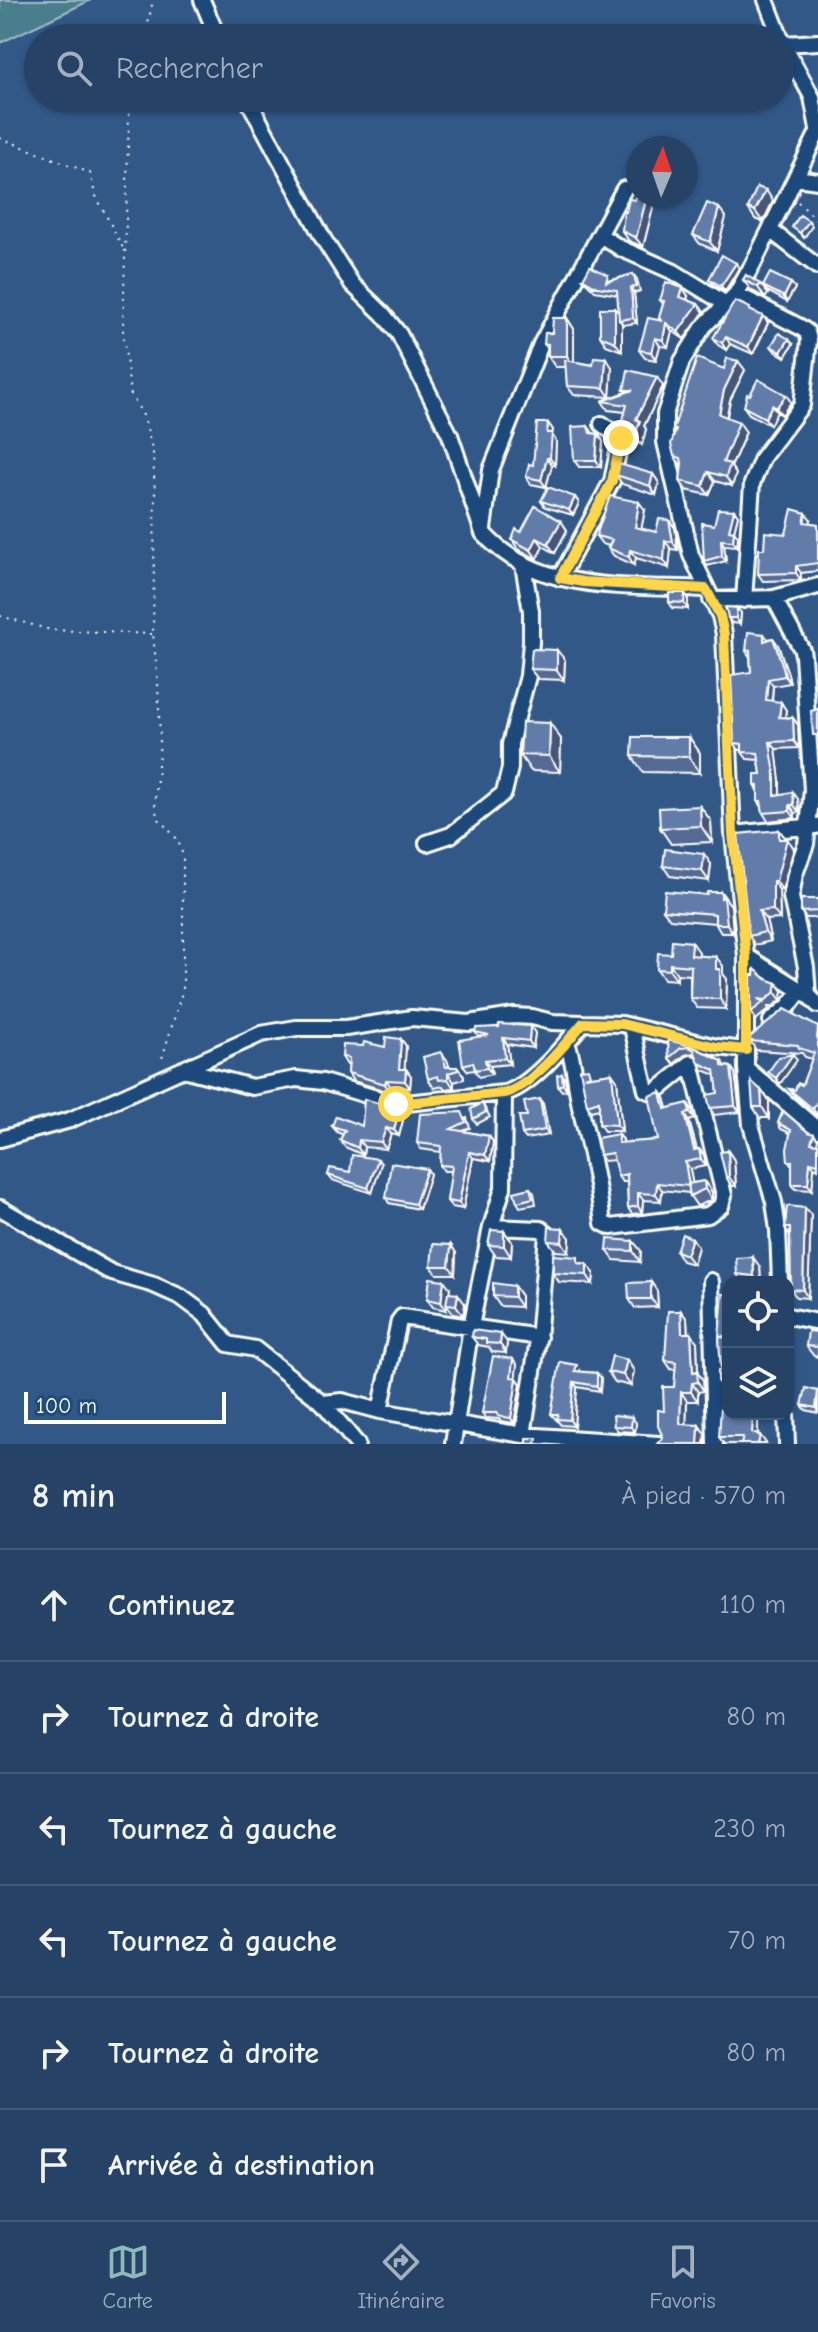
<!DOCTYPE html>
<html lang="fr">
<meta charset="utf-8">
<style>
body{margin:0;font-family:"Comic Neue",sans-serif;background:#324d6f;color:#f1f3f6}
.controls{position:absolute;right:24px;bottom:24px;display:grid;overflow:hidden;border-radius:16px;box-shadow:0 2px 6px #0004}
.controls button{width:72px;height:72px;display:grid;place-items:center;padding:0;border:0;border-bottom:2px solid #425b7a;background:#264266;color:#f1f3f6;font:40px sans-serif}
.compass{position:absolute;left:626px;top:136px;width:72px;height:72px;border-radius:50%;background:#264266;box-shadow:0 2px 6px #0004;rotate:2deg}
.scale{position:absolute;left:24px;bottom:20px;width:202px;box-sizing:border-box;padding-left:8px;border:4px solid #fff;border-top:0;font-size:22px;line-height:28px;white-space:nowrap;color:#fff;-webkit-text-stroke:6px #1f4a7a;paint-order:stroke}
.stop{position:absolute;width:24px;height:24px;margin:-18px;border:6px solid #ffd54a;border-radius:50%;background:#fff}
.stop.end{background:#ffd54a;border-color:#fff;box-shadow:0 2px 8px #0008}
.list{margin:0;padding:0;list-style:none}
h2{display:flex;justify-content:space-between;align-items:center;height:104px;margin:0;padding:0 32px;font-size:34px}
h2 small{font-size:26px;font-weight:400;color:#a4b0bf}
.list li{display:grid;grid-template-columns:52px 1fr auto;gap:24px;align-items:center;box-sizing:border-box;height:112px;padding:0 32px;border-top:2px solid #425b7a}
.list b{display:block;font-size:30px;white-space:nowrap}
.list em{font-size:26px;font-style:normal;color:#a4b0bf}
.icon{flex:none;width:44px;height:44px;fill:none;stroke:currentColor;stroke-width:2;stroke-linecap:round;stroke-linejoin:round}
.map{position:relative;flex:none;width:818px;height:1444px;overflow:hidden}
.search{position:absolute;background:#264266;box-shadow:0 2px 6px #0004;left:24px;right:24px;top:24px;height:88px;display:flex;align-items:center;gap:20px;box-sizing:border-box;padding:0 28px;border-radius:44px;color:#a4b0bf;font-size:30px}
.sheet{height:776px;background:#264266}
nav{display:flex;justify-content:space-around;align-items:center;box-sizing:border-box;height:112px;border-top:2px solid #425b7a;background:#264266;font-size:22px;color:#a4b0bf}
nav a{display:grid;justify-items:center;gap:4px}
nav .on{color:#8bbbb9}
.map>svg:first-child{display:block}
.green{fill:#497e8c;stroke:#a4bec6;stroke-width:2}
.lines{fill:none;stroke-linecap:round;stroke-linejoin:round}
.minor-casing{stroke:#fff;stroke-width:20}
.path{stroke:#fff;stroke-width:2;stroke-dasharray:2 6;stroke-linecap:butt}
.minor{stroke:#1f4a7a;stroke-width:14}
.wall{fill:#546a92;stroke:#fff;stroke-width:2}
.shaded-wall{fill:#455677;stroke:#fff;stroke-width:2}
.building{fill:#627baa;stroke:#fff;stroke-width:2}
.route{stroke:#ffd54a;stroke-width:10}
</style>
<div class="map">
<svg width="818" height="1444" viewBox="0 0 818 1444">
<rect width="100%" height="100%" fill="#325888"/>
<filter id="ink" filterUnits="userSpaceOnUse"><feTurbulence type="fractalNoise" baseFrequency=".0125" numOctaves="2"/><feDisplacementMap in="SourceGraphic" scale="16" xChannelSelector="R" yChannelSelector="G"/><feConvolveMatrix kernelMatrix="1 2 1 2 8 2 1 2 1" color-interpolation-filters="sRGB"/></filter>
<g filter="url(#ink)">
<path class="green" d="M 0,0 L 91,0 L 0,43 Z"/>
<g class="lines">
<g class="minor-casing">
<path id="minor" d="M 202,0 L 218,38
M 766,0 L 783,44 L 812,97 L 818,129
M 783,44 L 818,42
M 247,98 L 324,240 L 352,284 L 383,314 L 399,334 L 450,435 L 483,533 C 538,595 630,585 706,589
M 796,178 L 818,181
M 770,230 L 818,267
M 600,235 L 620,248 L 674,272 L 726,304
M 736,294 L 800,327 L 807,332 L 809,340 L 802,405 L 762,458 L 752,484 L 744,600
M 483,529 L 491,470 L 541,344 L 624,189
M 560,578 L 612,481 L 621,438 L 602,424
M 774,598 L 802,650 L 803,656 L 812,790 L 806,844 L 795,874 L 791,897 L 806,967 L 808,995
M 711,600 L 774,598 L 818,586
M 733,834 L 816,826
M 427,843 L 451,835 L 504,793 L 510,768 L 510,744 L 528,676 L 531,642 L 531,611 L 523,565
M 746,956 L 808,995 L 818,1005
M 771,1021 L 789,1006 L 801,990
M 567,1042 C 576,1068 575,1085 581,1111 C 590,1148 598,1185 603,1223 L 611,1227 L 708,1215 L 721,1206 L 724,1195 L 691,1063 L 654,1093 L 646,1090 L 632,1027
M 746,1068 L 818,1130
M 183,1069 L 252,1087 L 296,1079 L 323,1082 L 396,1104 L 504,1093 C 530,1088 566,1043 583,1023 L 622,1024 L 717,1047 L 746,1050
M 0,1139 L 70,1120 L 261,1034 L 296,1028 L 346,1028 L 412,1018 L 469,1023 L 514,1016 L 532,1017 L 552,1022 L 583,1023
M 0,1208 L 112,1273 L 154,1285 L 181,1297 L 204,1314 L 228,1344 L 255,1349 L 323,1403 L 357,1444
M 491,1227 L 541,1229 L 547,1234 L 538,1340 L 523,1435
M 711,1281 L 715,1444
M 780,1282 L 778,1230 L 774,1202 L 751,1125 L 746,1068 L 746,956 L 733,834 L 724,634 L 720,616 L 691,555 L 665,442 L 665,414 L 682,361 L 704,326 L 736,294 L 753,264 L 818,132
M 788,1316 L 818,1322
M 323,1403 L 342,1401 L 380,1411 L 523,1435 L 659,1444
M 380,1411 L 399,1321 L 402,1317 L 539,1337
M 786,1414 L 787,1444
M 453,1444 L 471,1327 L 491,1227 L 503,1188 L 504,1093"/>
</g>
<path class="path" d="M 145,38 L 153,0
M 131,98 L 129,110 L 123,330 L 130,393 L 144,417 L 153,453 L 155,495 L 153,634 L 158,683 L 160,740 L 155,803 L 157,817 L 178,840 L 183,856 L 183,989 L 161,1062
M 0,138 L 90,173 L 95,194 L 124,250
M 798,202 L 818,221
M 0,616 L 51,630 L 153,634"/>
<use href="#minor" class="minor"/>
</g>
<path class="wall" d="M 638,196 L 656,196 L 643,247 L 629,241 L 622,231 L 626,212 Z
M 773,201 L 763,222 L 755,219 L 748,208 Z
M 719,208 L 726,217 L 717,251 L 700,244 L 693,235 Z
M 739,268 L 725,291 L 713,284 L 709,279 Z
M 633,274 L 637,279 L 640,291 L 634,293 L 637,323 L 623,325 L 622,323 L 622,351 L 606,345 L 600,336 L 615,308 L 619,313 L 618,295 L 595,291 L 583,279 L 612,280 Z
M 746,275 L 768,294 L 765,298 L 751,290 L 743,280 Z
M 791,283 L 795,288 L 787,302 L 767,291 L 763,286 Z
M 688,296 L 687,300 L 698,304 L 704,312 L 684,339 L 672,331 L 668,347 L 660,346 L 656,360 L 645,358 L 639,350 L 661,320 L 659,318 L 663,304 L 660,300 Z
M 753,312 L 768,323 L 753,354 L 730,344 L 726,350 L 718,345 L 713,338 Z
M 567,318 L 574,329 L 574,362 L 612,367 L 610,397 L 574,395 L 567,386 L 566,367 L 555,367 L 548,356 L 548,349 L 544,344 L 552,333 Z
M 793,344 L 785,357 L 775,351 L 771,346 Z
M 738,361 L 745,370 L 730,400 L 727,417 L 746,432 L 731,467 L 736,474 L 732,486 L 715,481 L 709,495 L 686,490 L 680,481 L 682,466 L 674,456 L 675,433 L 673,430 L 724,369 Z
M 663,386 L 644,426 L 646,429 L 642,445 L 631,441 L 624,432 L 625,412 L 608,410 L 602,401 L 626,392 L 624,390 Z
M 791,402 L 782,415 L 777,412 L 770,425 L 749,414 L 744,407 Z
M 548,423 L 553,430 L 552,435 L 556,441 L 555,465 L 552,465 L 546,487 L 531,484 L 526,477 L 533,465 Z
M 588,426 L 593,433 L 598,434 L 603,441 L 601,467 L 579,467 L 574,460 Z
M 653,474 L 659,483 L 656,495 L 622,484 L 616,475 Z
M 575,497 L 579,503 L 573,515 L 545,507 L 541,501 Z
M 645,510 L 641,529 L 656,532 L 669,520 L 675,528 L 678,550 L 671,549 L 669,568 L 636,558 L 634,565 L 614,556 L 608,548 L 609,546 L 602,544 L 596,536 Z
M 734,510 L 738,515 L 734,531 L 738,536 L 737,546 L 724,545 L 726,561 L 707,566 L 704,561 L 714,525 Z
M 811,520 L 810,523 L 818,524 L 818,571 L 801,573 L 801,580 L 763,581 L 758,574 L 764,549 L 786,534 Z
M 561,521 L 567,530 L 555,553 L 543,546 L 537,559 L 518,549 L 512,540 L 521,532 Z
M 688,598 L 688,609 L 672,608 L 669,602 Z
M 741,613 L 740,624 L 732,623 L 728,618 Z
M 764,634 L 768,639 L 773,638 L 778,645 L 788,674 L 790,683 L 773,686 L 772,701 L 786,710 L 785,717 L 793,718 L 798,725 L 799,748 L 776,749 L 780,781 L 780,794 L 798,799 L 799,812 L 795,813 L 795,818 L 768,821 L 763,813 L 762,807 L 758,801 L 758,790 L 755,785 L 761,774 L 759,760 L 747,759 L 742,752 L 742,750 L 739,750 L 734,743 L 751,672 L 750,657 L 746,651 Z
M 565,660 L 564,680 L 538,679 L 530,669 Z
M 689,737 L 700,753 L 700,773 L 643,772 L 632,756 Z
M 561,739 L 560,772 L 531,771 L 520,755 Z
M 700,806 L 711,821 L 712,842 L 671,844 L 660,828 Z
M 785,839 L 787,839 L 794,848 L 782,890 L 779,890 L 780,919 L 766,920 L 771,941 L 755,945 L 749,936 Z
M 711,864 L 709,881 L 670,876 L 663,866 Z
M 721,892 L 731,906 L 733,933 L 721,933 L 715,923 L 670,919 L 663,910 Z
M 818,899 L 818,918 L 806,918 L 801,912 Z
M 699,952 L 699,956 L 716,957 L 723,966 L 723,974 L 727,979 L 726,1009 L 697,1008 L 690,998 L 690,975 L 677,974 L 677,980 L 664,979 L 657,969 L 671,954 Z
M 766,979 L 777,983 L 783,991 L 781,1000 L 772,1007 L 768,1007 L 769,1009 L 756,1020 L 751,1012 Z
M 530,1026 L 535,1033 L 533,1048 L 507,1044 L 510,1064 L 490,1066 L 492,1074 L 479,1077 L 474,1070 L 468,1071 L 463,1065 L 479,1037 L 475,1032 Z
M 818,1027 L 818,1117 L 796,1097 L 789,1089 L 795,1090 L 802,1085 L 812,1059 L 805,1057 L 802,1053 L 756,1050 L 750,1041 Z
M 401,1039 L 406,1046 L 404,1069 L 406,1069 L 411,1076 L 410,1088 L 391,1087 L 390,1092 L 353,1081 L 348,1073 L 349,1065 L 347,1065 L 342,1057 L 363,1046 L 385,1047 Z
M 668,1040 L 692,1046 L 722,1061 L 726,1066 L 731,1067 L 735,1073 L 740,1112 L 714,1115 L 710,1108 L 718,1093 L 716,1075 L 703,1070 L 699,1063 L 696,1055 L 693,1053 L 685,1055 L 674,1064 L 669,1058 Z
M 441,1052 L 447,1060 L 449,1067 L 457,1067 L 464,1076 L 464,1079 L 454,1082 L 454,1088 L 445,1089 L 443,1086 L 434,1088 L 428,1079 Z
M 612,1073 L 617,1080 L 622,1131 L 604,1131 L 599,1124 L 599,1109 L 591,1111 L 587,1105 L 593,1076 Z
M 562,1074 L 565,1079 L 567,1090 L 562,1091 L 558,1086 Z
M 761,1090 L 769,1101 L 769,1118 L 760,1118 L 753,1107 Z
M 661,1092 L 665,1098 L 668,1108 L 692,1110 L 695,1119 L 689,1121 L 697,1149 L 699,1149 L 704,1155 L 706,1166 L 690,1169 L 692,1183 L 704,1181 L 712,1192 L 712,1200 L 697,1206 L 690,1196 L 689,1193 L 662,1190 L 661,1201 L 643,1200 L 642,1213 L 632,1214 L 628,1208 L 627,1182 L 622,1182 L 618,1176 L 614,1160 L 604,1161 L 600,1155 L 623,1140 L 623,1143 L 658,1140 Z
M 482,1103 L 490,1117 L 477,1124 L 473,1119 Z
M 543,1104 L 549,1135 L 526,1139 L 522,1134 L 527,1116 Z
M 783,1111 L 818,1144 L 818,1169 L 814,1167 L 812,1190 L 795,1189 L 792,1184 L 792,1166 L 788,1161 L 790,1133 L 781,1129 L 778,1123 Z
M 404,1116 L 399,1136 L 391,1134 L 386,1149 L 364,1147 L 363,1155 L 345,1147 L 340,1140 L 343,1135 L 337,1132 L 332,1126 L 362,1126 Z
M 467,1118 L 470,1128 L 463,1131 L 489,1136 L 493,1142 L 490,1161 L 473,1158 L 463,1209 L 452,1207 L 447,1201 L 452,1171 L 444,1171 L 440,1165 L 441,1152 L 421,1149 L 417,1143 Z
M 728,1151 L 734,1160 L 736,1186 L 732,1186 L 726,1177 Z
M 381,1164 L 372,1193 L 332,1180 L 328,1175 L 350,1172 Z
M 427,1169 L 430,1174 L 419,1209 L 389,1203 L 386,1198 Z
M 530,1188 L 534,1193 L 536,1204 L 520,1207 L 517,1202 Z
M 811,1215 L 808,1298 L 796,1297 L 791,1289 L 790,1236 L 785,1228 Z
M 504,1231 L 512,1242 L 511,1257 L 496,1256 L 488,1245 Z
M 570,1238 L 569,1252 L 556,1251 L 548,1241 Z
M 692,1238 L 698,1247 L 693,1264 L 682,1261 L 676,1251 Z
M 633,1241 L 641,1251 L 640,1262 L 614,1260 L 607,1250 Z
M 451,1245 L 456,1253 L 455,1274 L 437,1274 L 431,1266 Z
M 583,1263 L 594,1273 L 593,1284 L 559,1282 L 553,1273 Z
M 760,1267 L 761,1282 L 742,1282 L 737,1274 Z
M 651,1282 L 657,1291 L 658,1307 L 635,1308 L 629,1299 Z
M 514,1286 L 521,1296 L 521,1307 L 500,1306 L 493,1296 Z
M 450,1288 L 449,1293 L 465,1304 L 463,1316 L 453,1314 L 447,1305 L 446,1310 L 433,1307 L 427,1299 Z
M 728,1294 L 728,1389 L 724,1390 L 718,1382 L 721,1370 L 719,1337 Z
M 681,1311 L 687,1319 L 688,1333 L 697,1342 L 698,1373 L 703,1380 L 704,1391 L 698,1392 L 698,1401 L 687,1401 L 686,1425 L 705,1434 L 663,1437 L 664,1411 L 674,1387 L 676,1370 L 671,1369 L 665,1360 Z
M 818,1332 L 818,1357 L 814,1356 L 806,1346 Z
M 472,1337 L 507,1342 L 506,1353 L 492,1352 L 489,1347 L 478,1345 Z
M 627,1360 L 634,1371 L 631,1386 L 615,1382 L 608,1372 Z
M 517,1364 L 515,1378 L 521,1384 L 514,1423 L 501,1421 L 499,1419 L 486,1418 L 482,1413 Z
M 580,1371 L 580,1372 L 597,1373 L 601,1378 L 600,1391 L 577,1387 L 574,1426 L 561,1425 L 551,1414 Z
M 818,1391 L 818,1413 L 806,1410 L 802,1405 Z
M 728,1414 L 757,1414 L 758,1416 L 758,1435 L 766,1444 L 724,1444 L 719,1437 Z
M 636,1423 L 635,1432 L 618,1431 L 614,1426 Z"/>
<path class="shaded-wall" d="M 766,190 L 773,201 L 763,222 L 755,211 Z
M 647,196 L 656,196 L 643,247 L 636,238 Z
M 719,208 L 726,217 L 717,251 L 710,242 Z
M 809,221 L 812,226 L 804,238 L 800,233 Z
M 736,263 L 739,268 L 725,291 L 721,286 Z
M 791,283 L 795,288 L 787,302 L 784,297 Z
M 760,284 L 768,294 L 765,298 L 758,287 Z
M 631,288 L 634,293 L 637,323 L 633,318 Z
M 683,288 L 688,296 L 685,305 L 680,297 Z
M 698,304 L 704,312 L 684,339 L 678,332 Z
M 615,308 L 622,317 L 619,320 L 622,323 L 622,351 L 615,342 Z
M 763,316 L 768,323 L 753,354 L 748,347 Z
M 567,318 L 574,329 L 574,367 L 567,356 Z
M 666,323 L 672,331 L 668,347 L 663,340 Z
M 726,337 L 730,344 L 726,350 L 722,343 Z
M 655,338 L 660,346 L 656,360 L 651,352 Z
M 789,339 L 793,344 L 785,357 L 781,352 Z
M 606,358 L 612,367 L 610,397 L 604,388 Z
M 738,361 L 745,370 L 730,400 L 725,423 L 719,414 L 724,390 Z
M 657,377 L 663,386 L 644,426 L 646,429 L 642,445 L 635,436 L 636,419 Z
M 786,395 L 791,402 L 782,415 L 776,408 Z
M 772,405 L 777,412 L 770,425 L 765,418 Z
M 739,422 L 746,432 L 731,467 L 736,474 L 732,486 L 726,477 L 723,462 Z
M 548,423 L 553,430 L 552,435 L 556,441 L 555,465 L 550,458 L 547,433 Z
M 598,434 L 603,441 L 601,467 L 596,460 Z
M 547,458 L 552,465 L 546,487 L 541,480 Z
M 708,472 L 715,481 L 709,495 L 703,486 Z
M 653,474 L 659,483 L 656,495 L 650,486 Z
M 575,497 L 579,503 L 573,515 L 569,510 Z
M 639,502 L 645,510 L 640,535 L 635,527 Z
M 734,510 L 738,515 L 733,535 L 729,530 Z
M 806,513 L 811,520 L 809,529 L 804,522 Z
M 669,520 L 675,528 L 678,550 L 673,542 Z
M 561,521 L 567,530 L 555,553 L 548,544 Z
M 734,531 L 738,536 L 737,546 L 733,541 Z
M 537,538 L 543,546 L 537,559 L 531,550 Z
M 721,540 L 724,545 L 726,561 L 722,556 Z
M 665,541 L 671,549 L 669,568 L 664,560 Z
M 630,550 L 636,558 L 634,565 L 629,557 Z
M 796,566 L 801,573 L 801,580 L 796,573 Z
M 685,593 L 688,598 L 688,609 L 684,603 Z
M 737,608 L 741,613 L 740,624 L 736,618 Z
M 773,638 L 778,645 L 788,674 L 790,683 L 785,676 Z
M 557,650 L 565,660 L 564,680 L 557,670 Z
M 768,679 L 773,686 L 771,707 L 766,700 Z
M 781,702 L 786,710 L 784,724 L 779,717 Z
M 793,718 L 798,725 L 799,748 L 794,741 Z
M 550,723 L 561,739 L 560,772 L 549,756 Z
M 689,737 L 700,753 L 700,773 L 689,757 Z
M 770,742 L 776,749 L 780,781 L 780,802 L 775,795 Z
M 793,792 L 798,799 L 799,812 L 794,805 Z
M 790,805 L 795,813 L 795,818 L 790,811 Z
M 700,806 L 711,821 L 712,842 L 701,826 Z
M 779,830 L 794,848 L 782,890 L 776,881 Z
M 704,854 L 711,864 L 709,881 L 702,871 Z
M 773,881 L 779,890 L 780,919 L 773,910 Z
M 721,892 L 731,906 L 733,933 L 727,924 L 721,898 Z
M 759,911 L 766,920 L 771,941 L 765,932 Z
M 692,942 L 699,952 L 698,965 L 691,955 Z
M 716,957 L 723,966 L 723,974 L 727,979 L 726,1009 L 720,999 L 716,969 Z
M 670,964 L 677,974 L 677,980 L 670,970 Z
M 777,983 L 783,991 L 781,1000 L 775,992 Z
M 530,1026 L 535,1033 L 533,1048 L 529,1041 Z
M 503,1038 L 507,1044 L 510,1064 L 505,1058 Z
M 401,1039 L 406,1046 L 404,1077 L 399,1069 Z
M 441,1052 L 447,1060 L 451,1072 L 446,1067 Z
M 793,1054 L 797,1060 L 780,1084 L 776,1078 Z
M 485,1060 L 490,1066 L 492,1074 L 487,1068 Z
M 731,1067 L 735,1073 L 740,1112 L 735,1106 Z
M 406,1069 L 411,1076 L 410,1088 L 405,1081 Z
M 448,1073 L 454,1082 L 454,1088 L 448,1079 Z
M 612,1073 L 617,1080 L 622,1131 L 617,1125 Z
M 562,1074 L 565,1079 L 567,1090 L 563,1084 Z
M 386,1080 L 391,1087 L 390,1092 L 385,1084 Z
M 761,1090 L 769,1101 L 769,1118 L 762,1107 Z
M 661,1092 L 665,1098 L 669,1116 L 665,1109 Z
M 540,1099 L 543,1104 L 549,1135 L 545,1130 Z
M 818,1100 L 818,1116 L 813,1109 Z
M 688,1103 L 692,1110 L 695,1119 L 690,1113 Z
M 399,1109 L 404,1116 L 399,1136 L 394,1130 Z
M 685,1114 L 689,1121 L 698,1156 L 694,1150 Z
M 386,1128 L 391,1134 L 386,1149 L 381,1142 Z
M 618,1134 L 623,1140 L 623,1150 L 618,1143 Z
M 814,1134 L 818,1140 L 815,1148 L 811,1143 Z
M 489,1136 L 493,1142 L 490,1161 L 485,1155 Z
M 359,1140 L 364,1147 L 363,1155 L 358,1148 Z
M 699,1149 L 704,1155 L 706,1166 L 701,1159 Z
M 728,1151 L 734,1160 L 736,1186 L 729,1177 Z
M 469,1152 L 473,1158 L 463,1209 L 459,1203 Z
M 378,1159 L 381,1164 L 372,1193 L 368,1188 Z
M 685,1162 L 690,1169 L 694,1193 L 689,1186 Z
M 810,1162 L 814,1167 L 812,1190 L 808,1184 Z
M 427,1169 L 430,1174 L 419,1209 L 415,1204 Z
M 704,1181 L 712,1192 L 712,1200 L 705,1189 Z
M 657,1183 L 662,1190 L 661,1201 L 656,1194 Z
M 638,1193 L 643,1200 L 642,1213 L 638,1206 Z
M 805,1208 L 811,1215 L 808,1298 L 803,1290 Z
M 563,1228 L 570,1238 L 569,1252 L 562,1242 Z
M 504,1231 L 512,1242 L 511,1257 L 504,1246 Z
M 692,1238 L 698,1247 L 693,1264 L 686,1255 Z
M 633,1241 L 641,1251 L 640,1262 L 633,1251 Z
M 451,1245 L 456,1253 L 455,1274 L 449,1266 Z
M 753,1257 L 760,1267 L 761,1282 L 758,1282 L 754,1276 Z
M 587,1264 L 594,1273 L 593,1284 L 587,1275 Z
M 444,1280 L 450,1288 L 446,1310 L 441,1302 Z
M 651,1282 L 657,1291 L 658,1307 L 651,1299 Z
M 514,1286 L 521,1296 L 521,1307 L 514,1297 Z
M 458,1294 L 465,1304 L 463,1316 L 456,1305 Z
M 681,1311 L 687,1319 L 688,1341 L 682,1333 Z
M 691,1333 L 697,1342 L 698,1373 L 703,1380 L 704,1391 L 698,1382 L 693,1372 Z
M 501,1334 L 507,1342 L 506,1353 L 500,1344 Z
M 513,1359 L 517,1364 L 515,1383 L 511,1377 Z
M 627,1360 L 634,1371 L 631,1386 L 623,1375 Z
M 597,1373 L 601,1378 L 600,1391 L 597,1386 Z
M 517,1378 L 521,1384 L 514,1423 L 511,1418 Z
M 574,1382 L 577,1387 L 574,1426 L 570,1420 Z
M 692,1383 L 698,1392 L 698,1401 L 691,1392 Z
M 681,1392 L 687,1401 L 686,1433 L 680,1424 Z
M 753,1414 L 757,1414 L 758,1416 L 758,1442 L 752,1433 Z
M 632,1417 L 636,1423 L 635,1432 L 631,1427 Z
M 699,1425 L 705,1434 L 704,1444 L 698,1444 Z
M 760,1435 L 766,1443 L 766,1444 L 758,1444 Z"/>
<path class="building" d="M 638,185 L 638,196 L 647,196 L 636,238 L 622,231 L 624,212 L 626,212 L 629,199 L 635,200 Z
M 757,187 L 766,190 L 755,211 L 748,208 Z
M 707,203 L 719,208 L 710,242 L 693,235 Z
M 800,215 L 809,221 L 800,233 L 792,227 Z
M 722,255 L 736,263 L 721,286 L 709,279 Z
M 590,266 L 608,275 L 606,282 L 633,274 L 637,286 L 631,288 L 633,318 L 619,320 L 617,290 L 591,286 L 594,285 L 583,279 Z
M 770,273 L 791,283 L 784,297 L 763,286 Z
M 746,275 L 760,284 L 758,287 L 743,280 Z
M 666,282 L 683,288 L 680,297 L 698,304 L 678,332 L 666,323 L 663,340 L 655,338 L 651,352 L 639,350 L 648,318 L 663,321 L 659,318 L 664,301 L 660,300 Z
M 735,301 L 750,308 L 749,310 L 763,316 L 748,347 L 726,337 L 722,343 L 713,338 Z
M 600,308 L 615,308 L 615,342 L 600,336 Z
M 553,318 L 567,318 L 567,356 L 548,356 L 548,344 L 544,344 L 545,333 L 552,333 Z
M 779,333 L 789,339 L 781,352 L 771,346 Z
M 594,357 L 606,358 L 604,388 L 567,386 L 565,360 L 593,365 Z
M 697,358 L 724,369 L 727,358 L 738,361 L 724,390 L 719,414 L 739,422 L 723,462 L 730,464 L 726,477 L 708,472 L 703,486 L 680,481 L 682,463 L 681,458 L 674,456 L 671,444 L 676,430 L 673,430 Z
M 628,370 L 657,377 L 636,419 L 640,421 L 635,436 L 624,432 L 622,423 L 627,405 L 602,401 L 633,390 L 624,390 Z
M 758,379 L 786,395 L 776,408 L 772,405 L 765,418 L 744,407 L 747,394 L 750,395 Z
M 537,423 L 548,423 L 547,433 L 552,433 L 550,458 L 547,458 L 541,480 L 526,477 L 529,464 L 533,465 Z
M 588,426 L 590,433 L 598,434 L 596,460 L 574,460 L 572,427 Z
M 619,464 L 653,474 L 650,486 L 616,475 Z
M 548,487 L 575,497 L 569,510 L 541,501 Z
M 610,496 L 639,502 L 635,527 L 656,532 L 659,519 L 669,520 L 673,542 L 665,541 L 664,560 L 630,550 L 629,557 L 608,548 L 612,540 L 596,536 Z
M 535,506 L 561,521 L 548,544 L 537,538 L 531,550 L 512,540 L 516,529 L 521,532 Z
M 718,509 L 734,510 L 729,530 L 734,531 L 733,541 L 721,540 L 722,556 L 704,561 L 702,523 L 714,525 Z
M 792,509 L 806,513 L 804,522 L 818,524 L 818,563 L 796,566 L 796,573 L 758,574 L 759,549 L 764,549 L 765,532 L 786,534 Z
M 669,593 L 685,593 L 684,603 L 669,602 Z
M 726,607 L 737,608 L 736,618 L 728,618 Z
M 748,632 L 764,634 L 764,641 L 773,638 L 783,667 L 785,676 L 768,679 L 766,700 L 781,702 L 779,717 L 793,718 L 794,741 L 770,742 L 775,774 L 775,795 L 793,792 L 794,805 L 790,805 L 790,811 L 763,813 L 761,801 L 758,801 L 758,786 L 755,785 L 755,774 L 761,774 L 758,753 L 742,752 L 742,744 L 734,743 L 731,675 L 751,672 L 750,650 L 746,651 Z
M 532,649 L 557,650 L 557,670 L 530,669 Z
M 815,674 L 818,674 L 818,701 Z
M 818,709 L 818,735 L 813,735 L 811,711 Z
M 522,722 L 550,723 L 549,756 L 520,755 Z
M 633,737 L 689,737 L 689,757 L 632,756 Z
M 700,806 L 701,826 L 660,828 L 659,808 Z
M 779,830 L 779,839 L 787,839 L 776,881 L 773,881 L 773,910 L 759,911 L 765,932 L 749,936 L 738,834 Z
M 665,849 L 704,854 L 702,871 L 663,866 Z
M 665,891 L 707,895 L 707,892 L 721,892 L 721,898 L 724,897 L 727,924 L 715,924 L 715,914 L 663,910 Z
M 801,899 L 818,899 L 818,911 L 801,912 Z
M 672,940 L 692,942 L 691,955 L 716,957 L 716,969 L 720,969 L 720,999 L 690,998 L 691,966 L 670,964 L 670,970 L 657,969 L 658,953 L 671,954 Z
M 755,969 L 766,979 L 777,983 L 775,992 L 766,1000 L 758,999 L 764,1002 L 751,1012 L 751,975 L 754,975 Z
M 785,1009 L 818,1027 L 817,1038 L 818,1038 L 818,1100 L 813,1109 L 789,1089 L 795,1090 L 798,1083 L 802,1085 L 814,1053 L 799,1048 L 798,1045 L 750,1041 L 750,1037 Z
M 499,1024 L 530,1026 L 529,1041 L 503,1038 L 505,1058 L 485,1060 L 487,1068 L 475,1070 L 473,1062 L 463,1065 L 459,1040 L 489,1035 L 475,1032 L 476,1028 L 499,1027 Z
M 386,1037 L 401,1039 L 399,1069 L 406,1069 L 405,1081 L 386,1080 L 385,1084 L 348,1073 L 349,1058 L 342,1057 L 343,1045 L 363,1046 L 364,1042 L 385,1047 Z
M 668,1040 L 692,1046 L 722,1061 L 722,1066 L 731,1067 L 735,1106 L 710,1108 L 707,1095 L 718,1093 L 715,1070 L 699,1063 L 694,1050 L 689,1047 L 681,1048 L 669,1058 Z
M 441,1052 L 446,1067 L 457,1067 L 458,1070 L 448,1073 L 448,1079 L 439,1080 L 438,1076 L 428,1079 L 423,1057 Z
M 793,1054 L 776,1078 L 768,1072 L 779,1057 Z
M 588,1068 L 590,1075 L 585,1077 L 612,1073 L 617,1125 L 599,1124 L 599,1101 L 587,1105 L 580,1069 Z
M 562,1074 L 563,1084 L 558,1086 L 557,1075 Z
M 751,1081 L 761,1090 L 762,1107 L 753,1107 Z
M 661,1092 L 665,1109 L 688,1103 L 690,1113 L 685,1114 L 694,1150 L 699,1149 L 701,1159 L 685,1162 L 689,1186 L 657,1183 L 656,1194 L 638,1193 L 638,1206 L 628,1208 L 627,1174 L 618,1176 L 612,1153 L 600,1155 L 597,1138 L 618,1134 L 618,1143 L 658,1140 L 649,1096 Z
M 364,1099 L 399,1109 L 394,1130 L 386,1128 L 381,1142 L 359,1140 L 358,1148 L 340,1140 L 345,1130 L 332,1126 L 336,1116 L 362,1126 Z
M 540,1099 L 545,1130 L 522,1134 L 519,1116 L 527,1116 L 524,1102 Z
M 482,1103 L 486,1112 L 473,1119 L 471,1109 Z
M 783,1111 L 808,1132 L 814,1134 L 811,1143 L 818,1144 L 818,1164 L 810,1162 L 808,1184 L 792,1184 L 792,1161 L 788,1161 L 787,1149 L 791,1130 L 778,1123 Z
M 462,1112 L 466,1122 L 451,1129 L 489,1136 L 485,1155 L 469,1152 L 459,1203 L 447,1201 L 452,1166 L 440,1165 L 441,1146 L 417,1143 L 420,1114 Z
M 728,1151 L 729,1177 L 726,1177 L 720,1152 Z
M 352,1155 L 378,1159 L 368,1188 L 328,1175 L 330,1168 L 350,1172 Z
M 391,1163 L 427,1169 L 415,1204 L 386,1198 Z
M 704,1181 L 705,1189 L 690,1196 L 688,1184 Z
M 530,1188 L 533,1198 L 517,1202 L 514,1192 Z
M 787,1206 L 805,1208 L 803,1290 L 791,1289 L 790,1228 L 785,1228 Z
M 549,1227 L 563,1228 L 562,1242 L 548,1241 Z
M 491,1230 L 504,1231 L 504,1246 L 488,1245 Z
M 682,1234 L 692,1238 L 686,1255 L 676,1251 Z
M 608,1239 L 633,1241 L 633,1251 L 607,1250 Z
M 433,1244 L 451,1245 L 449,1266 L 431,1266 Z
M 553,1255 L 578,1257 L 578,1263 L 587,1264 L 587,1275 L 553,1273 Z
M 753,1257 L 754,1276 L 737,1274 L 736,1258 Z
M 430,1278 L 444,1280 L 441,1302 L 427,1299 Z
M 651,1282 L 651,1299 L 629,1299 L 628,1283 Z
M 493,1283 L 514,1286 L 514,1297 L 493,1296 Z
M 448,1293 L 458,1294 L 456,1305 L 446,1304 Z
M 723,1294 L 728,1294 L 728,1335 L 720,1337 L 728,1338 L 728,1381 L 718,1382 L 718,1370 L 721,1370 L 719,1337 Z
M 668,1311 L 681,1311 L 682,1333 L 691,1333 L 693,1372 L 697,1371 L 698,1382 L 692,1383 L 691,1392 L 681,1392 L 680,1424 L 699,1425 L 698,1444 L 657,1444 L 663,1437 L 658,1426 L 658,1410 L 664,1411 L 663,1387 L 674,1387 L 676,1362 L 665,1360 Z
M 473,1330 L 501,1334 L 500,1344 L 486,1343 L 486,1339 L 472,1337 Z
M 808,1331 L 818,1332 L 818,1347 L 806,1346 Z
M 493,1356 L 513,1359 L 511,1377 L 517,1378 L 511,1418 L 498,1416 L 498,1413 L 482,1413 Z
M 612,1356 L 627,1360 L 623,1375 L 608,1372 Z
M 560,1362 L 577,1365 L 575,1371 L 597,1373 L 597,1386 L 574,1382 L 570,1420 L 557,1419 L 558,1414 L 551,1414 Z
M 806,1388 L 818,1391 L 816,1408 L 802,1405 Z
M 721,1407 L 728,1407 L 728,1414 L 753,1414 L 752,1433 L 760,1435 L 758,1444 L 741,1444 L 743,1437 L 719,1437 Z
M 613,1415 L 632,1417 L 631,1427 L 614,1426 Z
M 527,1438 L 537,1438 L 536,1444 L 527,1444 Z"/>
</g>
<g class="lines" filter="url(#ink)">
<path class="route" d="M 396,1104 L 504,1093 C 530,1088 565,1044 583,1023 L 622,1024 L 717,1047 L 746,1050 L 746,956 L 733,834 L 724,634 L 720,616 L 706,589 L 583,582 L 560,578 L 612,481 L 621,438"/>
</g>
</svg>
<div class="controls">
<button><svg class="icon" aria-label="locate" viewBox="0 0 24 24"><circle cx="12" cy="12" r="6"/><path d="M12 2v4M12 18v4M2 12h4M18 12h4"/></svg></button>
<button><svg class="icon" aria-label="layers" viewBox="0 0 24 24"><path d="M12 4l9 5-9 5-9-5zM3 14l9 5 9-5"/></svg></button>
</div>
<svg class="compass" viewBox="-18 -18 36 36"><path d="M0-13l5 13h-10z" fill="#e53935"/><path d="M0 13l5-13h-10z" fill="#a4b0bf"/></svg>
<div class="scale">100 m</div>
<div class="stop" style="left:396px;top:1104px"></div>
<div class="stop end" style="left:621px;top:438px"></div>
<div class="search"><svg class="icon" aria-label="search" viewBox="0 0 24 24"><circle cx="10" cy="10" r="6"/><path d="M15 15l6 6"/></svg>Rechercher</div>
</div>
<section class="sheet">
<h2>8 min<small>À pied · 570 m</small></h2>
<ul class="list">
<li><svg class="icon" aria-label="ahead" viewBox="0 0 24 24"><path d="M12 20V5M6 11l6-6 6 6"/></svg><div><b>Continuez</b></div><em>110 m</em></li>
<li><svg class="icon" aria-label="right" viewBox="0 0 24 24"><path d="M7 20v-9h11M14 6l5 5-5 5"/></svg><div><b>Tournez à droite</b></div><em>80 m</em></li>
<li><svg class="icon" aria-label="left" viewBox="0 0 24 24"><path d="M17 20v-9H6M10 6l-5 5 5 5"/></svg><div><b>Tournez à gauche</b></div><em>230 m</em></li>
<li><svg class="icon" aria-label="left" viewBox="0 0 24 24"><path d="M17 20v-9H6M10 6l-5 5 5 5"/></svg><div><b>Tournez à gauche</b></div><em>70 m</em></li>
<li><svg class="icon" aria-label="right" viewBox="0 0 24 24"><path d="M7 20v-9h11M14 6l5 5-5 5"/></svg><div><b>Tournez à droite</b></div><em>80 m</em></li>
<li><svg class="icon" aria-label="arrive" viewBox="0 0 24 24"><path d="M6 21V4h12l-3 4 3 4H6"/></svg><div><b>Arrivée à destination</b></div></li>
</ul>
</section>
<nav>
<a class="on"><svg class="icon" aria-label="map" viewBox="0 0 24 24"><path d="M3 6l6-2 6 2 6-2v14l-6 2-6-2-6 2zM9 4v14M15 6v14"/></svg>Carte</a>
<a><svg class="icon" aria-label="directions" viewBox="0 0 24 24"><path d="M12 3l9 9-9 9-9-9zM9 14v-3h6M13 9l2 2-2 2"/></svg>Itinéraire</a>
<a><svg class="icon" aria-label="saved" viewBox="0 0 24 24"><path d="M7 4h10v16l-5-4-5 4z"/></svg>Favoris</a>
</nav>
